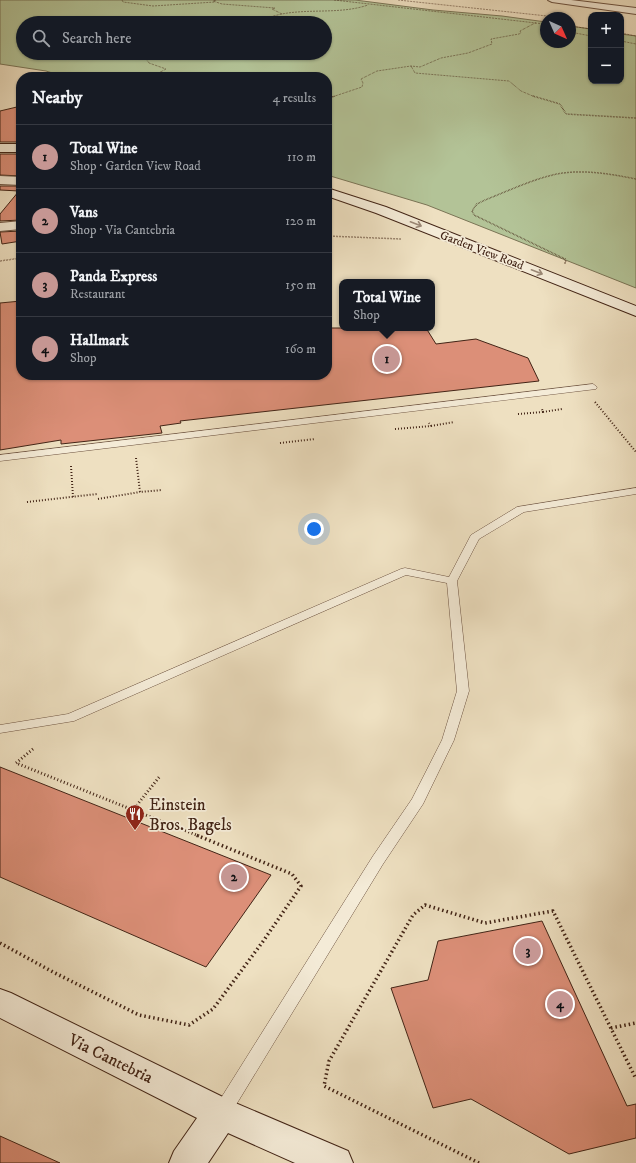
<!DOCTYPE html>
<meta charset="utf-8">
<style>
body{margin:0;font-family:"IM FELL DW Pica",serif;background:#20242c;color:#f1f3f6}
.controls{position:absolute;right:12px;top:12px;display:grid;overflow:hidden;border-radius:8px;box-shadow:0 1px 3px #0004}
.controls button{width:36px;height:36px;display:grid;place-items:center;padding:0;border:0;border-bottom:1px solid #363941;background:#171b24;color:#f1f3f6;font:20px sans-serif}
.compass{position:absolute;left:540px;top:12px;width:36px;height:36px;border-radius:50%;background:#171b24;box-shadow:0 1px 3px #0004;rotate:135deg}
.you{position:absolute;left:314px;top:529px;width:14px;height:14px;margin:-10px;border:3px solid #fff;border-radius:50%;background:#1a73e8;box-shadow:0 0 0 6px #1a73e833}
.badge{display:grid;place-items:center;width:26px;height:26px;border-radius:50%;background:#c59692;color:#111;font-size:13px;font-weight:700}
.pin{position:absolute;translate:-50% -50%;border:2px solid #fff;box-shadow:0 1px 4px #0006}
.popup{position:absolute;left:339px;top:279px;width:96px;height:52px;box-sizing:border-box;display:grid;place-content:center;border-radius:8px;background:#171b24;filter:drop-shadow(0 1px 3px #0005);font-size:13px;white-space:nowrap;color:#9ea1a6}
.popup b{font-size:15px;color:#f1f3f6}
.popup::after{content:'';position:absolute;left:50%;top:100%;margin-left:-8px;border:8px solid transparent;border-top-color:#171b24}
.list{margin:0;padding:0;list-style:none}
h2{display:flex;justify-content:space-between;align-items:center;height:52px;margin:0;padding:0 16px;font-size:17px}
h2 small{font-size:13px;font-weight:400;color:#9ea1a6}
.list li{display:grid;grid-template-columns:26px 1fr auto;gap:12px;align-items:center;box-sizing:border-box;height:64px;padding:0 16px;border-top:1px solid #363941}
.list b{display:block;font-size:15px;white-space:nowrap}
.list p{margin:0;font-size:13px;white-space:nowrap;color:#9ea1a6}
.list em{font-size:13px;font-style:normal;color:#9ea1a6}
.icon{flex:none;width:22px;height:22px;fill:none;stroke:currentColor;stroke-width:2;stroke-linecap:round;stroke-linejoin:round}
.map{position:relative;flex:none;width:636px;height:1163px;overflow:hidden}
.search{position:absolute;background:#171b24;box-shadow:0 1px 3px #0004;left:16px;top:16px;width:316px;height:44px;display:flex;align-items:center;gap:10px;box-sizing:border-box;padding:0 14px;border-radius:22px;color:#9ea1a6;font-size:15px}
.panel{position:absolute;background:#171b24;box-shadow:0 1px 3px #0004;left:16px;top:72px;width:316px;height:308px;border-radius:16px}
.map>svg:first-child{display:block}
.green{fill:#b3c397;stroke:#7a7456;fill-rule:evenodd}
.building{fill:#dc8f78;stroke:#422416}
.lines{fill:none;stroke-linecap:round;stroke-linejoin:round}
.lane-casing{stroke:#6d5341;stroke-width:1}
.street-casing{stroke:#6d5341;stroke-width:2}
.secondary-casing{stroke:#422416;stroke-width:2}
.path-far4{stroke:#422416;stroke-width:1;stroke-dasharray:0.5 1;stroke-linecap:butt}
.path-far3{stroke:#422416;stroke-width:1.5;stroke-dasharray:0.5 1;stroke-linecap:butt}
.path-far2{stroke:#422416;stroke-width:2;stroke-dasharray:1 2;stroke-linecap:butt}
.path-far1{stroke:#422416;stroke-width:3;stroke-dasharray:1 2.5;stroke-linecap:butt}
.path{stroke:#422416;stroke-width:3.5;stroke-dasharray:1.5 3;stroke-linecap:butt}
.lane{fill:#f4ebd7;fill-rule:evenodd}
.street{fill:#f4ebd7;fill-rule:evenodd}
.secondary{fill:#f4ebd7;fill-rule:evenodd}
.oneway{stroke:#9b8876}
.labels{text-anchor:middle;stroke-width:3.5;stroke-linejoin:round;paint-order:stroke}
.far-street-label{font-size:12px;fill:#422416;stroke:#f4ebd7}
.near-poi-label{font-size:17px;fill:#422416;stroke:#f4ebd7;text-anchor:start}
.near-street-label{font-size:17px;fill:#422416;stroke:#f4ebd7}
</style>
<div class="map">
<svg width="636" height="1163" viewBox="0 0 636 1163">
<rect width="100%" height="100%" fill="#eee0c1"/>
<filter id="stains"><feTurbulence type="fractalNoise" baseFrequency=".005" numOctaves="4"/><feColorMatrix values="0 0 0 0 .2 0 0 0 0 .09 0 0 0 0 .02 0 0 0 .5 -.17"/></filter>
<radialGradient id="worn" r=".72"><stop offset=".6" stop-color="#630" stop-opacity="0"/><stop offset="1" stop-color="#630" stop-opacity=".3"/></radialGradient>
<path class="green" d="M 0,0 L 355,0 L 433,10 L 502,16 L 546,22 L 546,42 L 570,42 L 570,26 L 591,29 L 591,81 L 621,81 L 621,34 L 636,36 L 636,288 L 427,205 L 327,175 L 327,77 L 65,77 L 46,71 L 0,64 ZM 23,23 L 325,23 L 325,53 L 23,53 Z"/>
<path class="building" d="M 21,106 L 21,142 L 0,142 L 0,111 Z
M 0,154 L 21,154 L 21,176 L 0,175 Z
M 0,186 L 21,186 L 21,220 L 0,221 L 0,214 L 19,191 L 0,190 Z
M 21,231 L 21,241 L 2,244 L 0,232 Z
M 21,301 L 21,375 L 327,375 L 327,328 L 426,328 L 436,344 L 476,339 L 528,358 L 539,381 L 180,421 L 181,423 L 160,426 L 162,433 L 61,444 L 61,440 L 0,450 L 0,303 Z
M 0,767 L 271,875 L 206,967 L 0,877 Z
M 542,921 L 627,1106 L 636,1104 L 636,1138 L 569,1154 L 471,1099 L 433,1108 L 391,988 L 428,980 L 438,941 Z
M 0,1136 L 60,1163 L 0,1163 Z"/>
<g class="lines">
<g class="lane-casing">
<path id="lane" d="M 593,384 L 597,387 L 596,389 L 0,461 L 0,455 Z
M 636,488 L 636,494 L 524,512 L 479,539 L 457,581 L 469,691 L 454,740 L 423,804 L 383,864 L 228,1118 L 222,1120 L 216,1118 L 213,1112 L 216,1106 L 373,856 L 412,799 L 442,740 L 457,691 L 447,583 L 406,575 L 74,721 L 0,733 L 0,725 L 68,714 L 401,569 L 405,568 L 449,577 L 471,535 L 517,507 Z"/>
</g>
<g class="street-casing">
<path id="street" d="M 548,0 L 571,0 L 636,8 L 636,14 L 552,2 Z
M 0,176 L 21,177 L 21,185 L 0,184 Z
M 21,221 L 21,229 L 0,231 L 0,223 Z"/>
</g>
<g class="secondary-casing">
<path id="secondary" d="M 0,144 L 21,144 L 21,152 L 0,152 Z
M 327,188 L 386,207 L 636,306 L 636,316 L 376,213 L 327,196 Z
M 0,989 L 11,993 L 233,1102 L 348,1151 L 353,1163 L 295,1163 L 228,1133 L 208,1163 L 169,1163 L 174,1151 L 197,1118 L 0,1018 Z"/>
</g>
<path class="path-far4" d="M 122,0 L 123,2 L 153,6 L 215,2
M 216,0 L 213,1 L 222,4 L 275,8 L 272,9 L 282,14
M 334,0 L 536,23
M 398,0 L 547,16
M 260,23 L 259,22 C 292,4 333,17 368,5
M 570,26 L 591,29
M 570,32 L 591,36
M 621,33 L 636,36
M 621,41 L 636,44
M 411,66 L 415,73 L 509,81 L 521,91 L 535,97
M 163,77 L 153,76 L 166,69 L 149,63 L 146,59 C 171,53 193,62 218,53
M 332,97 L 362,87 L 363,83 L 361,79 L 377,71 L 411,66 L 420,67 L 441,58 L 468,53 L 492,44 L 491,39 L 519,34 L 521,33 L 520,31 L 535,23 L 546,24"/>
<path class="path-far3" d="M 533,96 L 560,104 L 566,114 L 636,118
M 327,99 L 335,96
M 327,236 L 401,239
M 0,261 L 21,258
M 564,263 L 566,263 L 565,259 L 474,215 L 472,211 L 477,204 L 485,200 C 508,191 533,179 557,174 C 583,169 611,174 636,179"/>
<path class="path-far2" d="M 595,402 L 636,452
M 543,412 L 562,409
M 518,414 L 543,412 L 542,409
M 431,426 L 454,422
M 395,429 L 431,426 L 429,423
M 280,443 L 315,439
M 136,458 L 140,492 L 162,490
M 71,466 L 73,497
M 98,499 L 140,492
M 27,502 L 97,494"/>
<path class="path-far1" d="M 33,749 L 16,763 L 133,810 L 160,776
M 133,810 L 199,836"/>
<path class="path" d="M 0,943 L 53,972 L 139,1015 L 189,1025 L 213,1009 L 264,940 L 301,886 L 292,874 L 196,835
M 611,1028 L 636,1023
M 479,1163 L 324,1086 L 329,1061 L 413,915 L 425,905 L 485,923 L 553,911 L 636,1079"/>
<use href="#lane" class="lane"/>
<use href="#street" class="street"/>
<use href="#secondary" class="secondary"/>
</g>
<defs><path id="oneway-shaft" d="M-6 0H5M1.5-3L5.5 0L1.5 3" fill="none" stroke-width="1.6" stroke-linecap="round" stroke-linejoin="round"/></defs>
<g class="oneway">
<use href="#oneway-shaft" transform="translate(416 224) rotate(21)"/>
<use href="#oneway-shaft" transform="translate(537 272) rotate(21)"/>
</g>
<defs>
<g id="restaurant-pin" transform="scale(1)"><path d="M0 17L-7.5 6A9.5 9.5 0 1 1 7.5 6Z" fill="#8f2418" stroke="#f4ebd7"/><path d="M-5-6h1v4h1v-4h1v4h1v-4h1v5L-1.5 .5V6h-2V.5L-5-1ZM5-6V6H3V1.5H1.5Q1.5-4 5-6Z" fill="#fff"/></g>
</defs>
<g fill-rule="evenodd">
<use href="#restaurant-pin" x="135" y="814"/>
</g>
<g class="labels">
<g class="far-street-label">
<text transform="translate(482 250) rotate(21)" y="4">Garden View Road</text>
</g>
<g class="near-poi-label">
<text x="149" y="810">Einstein<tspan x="149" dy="20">Bros. Bagels</tspan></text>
</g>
<g class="near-street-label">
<text transform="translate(111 1058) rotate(26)" y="6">Via Cantebria</text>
</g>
</g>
<rect width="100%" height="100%" filter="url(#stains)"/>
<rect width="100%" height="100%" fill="url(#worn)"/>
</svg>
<div class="controls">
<button>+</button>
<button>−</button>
</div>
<svg class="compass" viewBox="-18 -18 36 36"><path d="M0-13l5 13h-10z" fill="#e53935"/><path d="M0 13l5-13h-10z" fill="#9ea1a6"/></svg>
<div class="you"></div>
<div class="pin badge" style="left:387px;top:359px">1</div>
<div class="popup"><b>Total Wine</b>Shop</div>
<div class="pin badge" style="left:234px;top:877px">2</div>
<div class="pin badge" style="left:528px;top:951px">3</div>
<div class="pin badge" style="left:560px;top:1004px">4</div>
<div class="search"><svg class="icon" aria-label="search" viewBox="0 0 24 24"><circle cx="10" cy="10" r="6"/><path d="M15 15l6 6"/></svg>Search here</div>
<section class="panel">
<h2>Nearby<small>4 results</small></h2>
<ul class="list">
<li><span class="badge">1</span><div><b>Total Wine</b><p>Shop · Garden View Road</p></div><em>110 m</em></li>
<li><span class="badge">2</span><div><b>Vans</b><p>Shop · Via Cantebria</p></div><em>120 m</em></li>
<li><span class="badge">3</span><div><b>Panda Express</b><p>Restaurant</p></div><em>150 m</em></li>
<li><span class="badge">4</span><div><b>Hallmark</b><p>Shop</p></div><em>160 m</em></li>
</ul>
</section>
</div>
